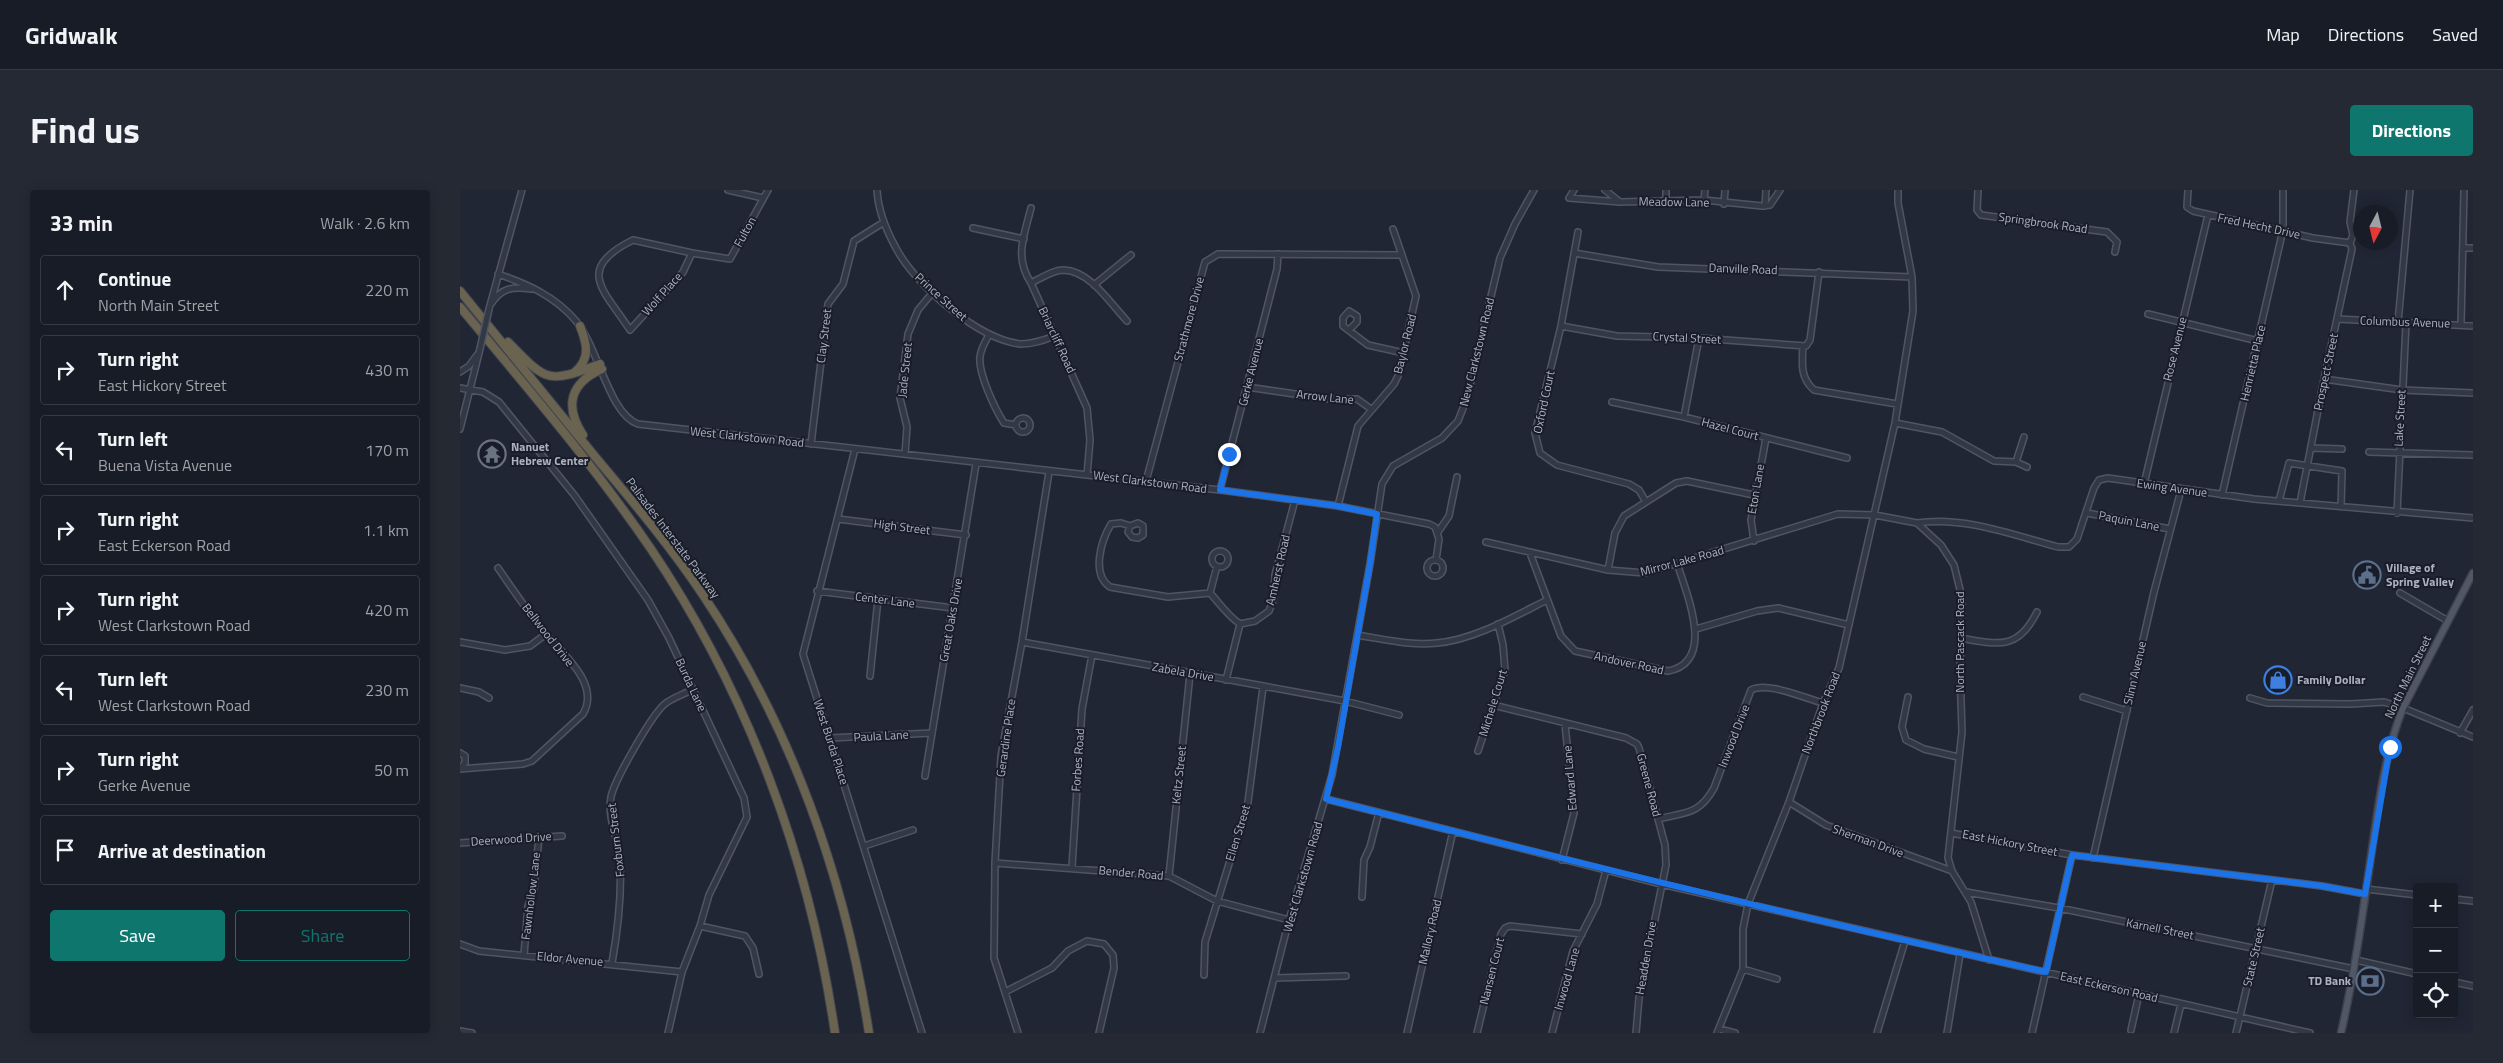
<!DOCTYPE html>
<meta charset="utf-8">
<style>
body{margin:0;font-family:"Titillium Web",sans-serif;background:#252933;color:#f1f3f6}
.controls{position:absolute;right:15px;bottom:15px;display:grid;overflow:hidden;border-radius:5px;box-shadow:0 2px 12px #0003}
.controls button{width:45px;height:45px;display:grid;place-items:center;padding:0;border:0;border-bottom:1px solid #363a44;background:#181c27;color:#f1f3f6;font:25px sans-serif}
.compass{position:absolute;left:1893px;top:15px;width:45px;height:45px;border-radius:50%;background:#181c27;box-shadow:0 2px 12px #0003;rotate:187deg}
.stop{position:absolute;width:15px;height:15px;margin:-11px;border:4px solid #1a73e8;border-radius:50%;background:#fff}
.stop.end{background:#1a73e8;border-color:#fff;box-shadow:0 1px 5px #0008}
.list{margin:0;padding:0;list-style:none}
h2{display:flex;justify-content:space-between;align-items:center;height:65px;margin:0;padding:0 20px;font-size:21px}
h2 small{font-size:16px;font-weight:400;color:#9fa1a7}
.list li{display:grid;grid-template-columns:32px 1fr auto;gap:15px;align-items:center;box-sizing:border-box;height:70px;margin:0 10px 10px;padding:0 10px;border:1px solid #363a44;border-radius:5px}
.list b{display:block;font-size:19px;white-space:nowrap}
.list p{margin:0;font-size:16px;white-space:nowrap;color:#9fa1a7}
.list em{font-size:16px;font-style:normal;color:#9fa1a7}
.actions{display:flex;gap:10px;padding:15px 20px}
.actions a{flex:1;padding:11px 0;border:1px solid #0f766e;border-radius:5px;text-align:center;font-size:18px;color:#0f766e}
.actions .main{background:#0f766e;color:#fff}
.icon{flex:none;width:28px;height:28px;fill:none;stroke:currentColor;stroke-width:2;stroke-linecap:round;stroke-linejoin:round}
.map{position:relative;flex:none;width:2013px;height:843px;overflow:hidden;border-radius:5px}
header{display:flex;align-items:center;gap:30px;box-sizing:border-box;height:70px;padding:0 25px;background:#181c27;border-bottom:1px solid #363a44}
header strong{font-size:24px}
nav{display:flex;gap:28px;margin-inline-start:auto;font-size:18px}
.intro{display:flex;align-items:center;justify-content:space-between;box-sizing:border-box;height:120px;padding:0 30px}
h1{margin:0;font-size:35px}
.button{padding:12px 22px;border-radius:5px;background:#0f766e;color:#fff;font-size:18px;font-weight:700}
main{display:flex;gap:30px;padding:0 30px}
aside{flex:1;background:#181c27;border-radius:5px;box-shadow:0 2px 12px #0003}
.map>svg:first-child{display:block}
.lines{fill:none;stroke-linecap:round;stroke-linejoin:round}
.minor-casing{stroke:#505563;stroke-width:8}
.major-casing{stroke:#3c414e;stroke-width:9}
.highway-casing{stroke:#3d424f;stroke-width:10}
.minor{stroke:#333845;stroke-width:5}
.major{stroke:#515765;stroke-width:6}
.highway{stroke:#6a6350;stroke-width:8}
.minor-bridge-casing{stroke:#505563;stroke-width:8;stroke-linecap:butt}
.minor-bridge{stroke:#333845;stroke-width:5}
.route{stroke:#1a73e8;stroke-width:6}
.labels{text-anchor:middle;stroke-width:4;stroke-linejoin:round;paint-order:stroke}
.street-label{font-size:12px;fill:#adb2c2;stroke:#191d29}
.poi-label{font-size:12px;font-weight:bold;fill:#adb2c2;stroke:#191d29;text-anchor:start}
</style>
<header>
<strong>Gridwalk</strong>
<nav><a>Map</a><a>Directions</a><a>Saved</a></nav>
</header>
<div class="intro"><h1>Find us</h1><a class="button">Directions</a></div>
<main>
<aside>
<h2>33 min<small>Walk · 2.6 km</small></h2>
<ul class="list">
<li><svg class="icon" aria-label="ahead" viewBox="0 0 24 24"><path d="M12 20V5M6 11l6-6 6 6"/></svg><div><b>Continue</b><p>North Main Street</p></div><em>220 m</em></li>
<li><svg class="icon" aria-label="right" viewBox="0 0 24 24"><path d="M7 20v-9h11M14 6l5 5-5 5"/></svg><div><b>Turn right</b><p>East Hickory Street</p></div><em>430 m</em></li>
<li><svg class="icon" aria-label="left" viewBox="0 0 24 24"><path d="M17 20v-9H6M10 6l-5 5 5 5"/></svg><div><b>Turn left</b><p>Buena Vista Avenue</p></div><em>170 m</em></li>
<li><svg class="icon" aria-label="right" viewBox="0 0 24 24"><path d="M7 20v-9h11M14 6l5 5-5 5"/></svg><div><b>Turn right</b><p>East Eckerson Road</p></div><em>1.1 km</em></li>
<li><svg class="icon" aria-label="right" viewBox="0 0 24 24"><path d="M7 20v-9h11M14 6l5 5-5 5"/></svg><div><b>Turn right</b><p>West Clarkstown Road</p></div><em>420 m</em></li>
<li><svg class="icon" aria-label="left" viewBox="0 0 24 24"><path d="M17 20v-9H6M10 6l-5 5 5 5"/></svg><div><b>Turn left</b><p>West Clarkstown Road</p></div><em>230 m</em></li>
<li><svg class="icon" aria-label="right" viewBox="0 0 24 24"><path d="M7 20v-9h11M14 6l5 5-5 5"/></svg><div><b>Turn right</b><p>Gerke Avenue</p></div><em>50 m</em></li>
<li><svg class="icon" aria-label="arrive" viewBox="0 0 24 24"><path d="M6 21V4h12l-3 4 3 4H6"/></svg><div><b>Arrive at destination</b></div></li>
</ul>
<div class="actions"><a class="main">Save</a><a>Share</a></div>
</aside>
<div class="map">
<svg width="2013" height="843" viewBox="0 0 2013 843">
<rect width="100%" height="100%" fill="#202634"/>
<g class="lines">
<g class="minor-casing">
<path id="minor" d="M 268,0 L 303,8
M 417,0 C 418,20 426,40 436,58 C 455,95 519,150 561,154 C 573,154 584,150 595,146
M 1114,0 L 1109,8 L 1160,12 L 1244,10 L 1302,16 L 1310,15 L 1320,0
M 1145,0 L 1160,12
M 1518,0 L 1517,20 L 1521,25 L 1647,42 L 1657,52 L 1655,62
M 1728,0 L 1727,17 L 1733,21 L 1853,48 L 1890,53
M 1244,10 L 1245,0
M 1206,11 L 1206,0
M 1264,14 L 1265,0
M 1305,16 L 1306,0
M 571,18 C 564,46 554,67 571,93 L 627,218 L 630,250 L 627,285
M 513,38 L 564,49
M 1118,42 L 1101,136 L 1075,243 L 1080,263 L 1097,275 L 1169,294 L 1179,300 L 1186,312
M 173,50 L 232,63 L 223,82 L 170,140 C 144,100 114,79 173,50 Z
M 1890,53 L 1893,45 L 1890,32 L 1894,0
M 2004,58 L 2013,58
M 232,63 L 270,69 L 308,0
M 1114,63 L 1198,77 L 1452,87
M 38,84 C 67,94 95,106 116,131 C 138,157 149,224 178,234 L 760,300 L 878,316 L 969,334 L 975,337 L 979,349 L 976,370
M 571,93 C 581,88 593,80 604,80 C 630,81 650,113 667,131
M 634,95 L 671,65
M 31,114 C 41,98 53,96 71,99
M 29,119 L 62,0
M 1688,124 L 1798,151
M 1877,129 L 2013,136
M 1938,133 L 1950,0
M 2001,135 L 2004,0
M 1101,136 L 1157,146 L 1239,148 L 1346,156 L 1350,150 L 1359,82
M 889,140 L 897,132 L 897,126 L 889,121 L 883,128 L 883,136 L 908,155 L 944,163
M 529,145 C 525,152 521,158 520,167 C 518,183 535,219 544,233 L 556,235
M 1343,156 C 1342,173 1340,188 1354,200 L 1437,214
M 0,182 L 9,176 L 17,165
M 1864,189 L 1942,200 L 2013,203
M 787,197 L 869,209 L 897,209 L 911,219
M 0,198 L 23,202 L 39,212 L 115,306 L 188,410 L 209,448 L 284,608 L 287,627 L 249,705 L 240,736 L 222,782 L 208,843
M 1152,212 L 1224,227 L 1387,268
M 1224,227 L 1239,148
M556 235a7 7 0 1 1 14 0a7 7 0 1 1-14 0Z
M 1435,233 L 1482,242 L 1534,271 L 1556,272 L 1567,277
M 0,239 L 19,163
M 351,254 L 368,114 L 383,94 L 394,51 L 424,32
M 1851,258 L 1882,259
M 395,259 L 343,464 L 462,843
M 1909,262 L 2013,265
M 445,264 L 447,237 L 440,208 L 448,144 L 458,120 L 473,102
M 1556,272 L 1564,247
M 686,291 L 745,72 L 758,64 L 942,65
M 1684,294 L 1748,25
M 760,300 L 817,79 L 818,64
M 1762,305 L 1823,40 L 1823,0
M 1819,311 L 1829,273 L 1882,281 L 1881,317
M 1840,313 L 1864,189 L 1892,59 L 1890,53
M 878,316 L 898,236 L 934,194 L 938,186 L 956,106 L 933,39
M 1627,323 L 1710,339
M 1937,323 L 1946,133
M 378,329 L 506,345
M 1457,333 C 1505,326 1553,345 1598,357 L 1609,357 L 1617,349 L 1634,298 L 1639,290 L 1648,288 L 1794,309 L 2013,328
M 670,336 L 668,342 L 672,347 L 678,348 L 683,345 L 683,336 L 678,333 L 670,336 L 661,333 L 651,334 C 641,351 631,384 650,397 L 708,407 L 750,403 C 761,415 767,425 780,434
M 978,342 L 989,326 L 997,287
M 1294,351 L 1291,330 L 1306,248
M 1026,352 L 1148,380 L 1185,383 L 1378,324 L 1415,325 L 1457,333 L 1481,355 L 1494,375 L 1502,408 L 1500,480 L 1502,542 L 1488,668 L 1492,681 L 1511,712 L 1529,770
M752 369a8 8 0 1 1 16 0a8 8 0 1 1-16 0Z
M 1070,363 L 1101,446 L 1115,461 L 1208,481 C 1257,472 1226,403 1217,373
M967 378a8 8 0 1 1 16 0a8 8 0 1 1-16 0Z
M 1148,380 L 1155,343 L 1164,326 L 1216,293 L 1227,291 L 1294,305
M 357,401 L 493,418
M 750,403 L 757,376
M 1940,403 L 1988,431
M 780,434 L 795,431 L 809,421 L 814,408 L 815,385 L 835,310
M 1236,439 L 1297,421 L 1318,418 L 1389,435
M 897,445 C 923,449 951,456 977,453 C 1014,450 1055,426 1087,410
M 1501,448 C 1539,455 1558,460 1577,422
M 0,452 L 45,460 L 70,456 L 86,444
M 562,452 L 885,511 L 939,525
M 410,486 L 418,409
M 766,490 L 780,434
M 0,498 L 19,502 L 29,508
M 1448,507 L 1442,537 L 1446,550 L 1464,559 L 1498,567
M 1623,507 L 1667,521
M 1790,508 L 1807,513 L 1891,514 L 1924,512 L 1943,518 L 2013,547
M 1033,515 L 1166,548 L 1177,554 L 1179,558 L 1205,655 L 1206,675 L 1179,808 L 1176,843
M 2000,543 L 2013,520
M 370,548 L 472,543
M 1018,561 L 1045,480 L 1043,455 L 1038,434
M 0,563 L 5,566 L 5,573 L 0,578
M 0,579 L 63,574 L 72,571 L 123,524 C 141,494 102,463 85,443 C 68,422 53,400 38,378
M 465,586 L 516,274
M 866,609 L 1201,694 L 1850,843
M 1329,612 L 1366,635 L 1492,681
M 1198,629 C 1226,622 1239,625 1254,598 L 1291,500 C 1307,491 1344,508 1363,513
M 1491,643 L 1612,665 L 1862,696 L 1905,704
M 0,653 L 102,646
M 404,656 L 453,640
M 1633,668 L 1694,402 L 1721,300
M 1102,670 L 1114,623 L 1105,534
M 535,673 L 709,686 L 757,711 L 829,730
M 612,677 L 622,519 L 632,465
M 709,686 L 730,484
M 1906,699 L 1957,705
M 1506,702 L 1599,718 L 1894,779
M 902,707 L 904,670 L 910,657 L 919,622
M 1994,709 L 2013,711
M 240,736 L 285,746 L 293,758 L 299,784
M 0,754 L 19,761 L 222,782
M 64,765 L 68,716 L 74,699 L 79,647
M 1896,770 L 1957,784
M 152,773 C 158,739 162,706 160,671 C 159,650 147,629 151,607 C 154,591 193,522 206,513 C 214,507 225,504 233,499
M 1283,779 L 1317,789
M 744,785 L 745,752 L 788,612 L 803,497
M 814,788 L 886,786
M 1994,792 L 2013,796
M 545,802 L 592,778 L 608,761 L 627,751 L 644,754 L 653,765 L 654,778 L 639,843
M 1259,839 L 1275,843
M 1671,840 L 1679,804
M 0,841 L 12,843
M 558,843 L 534,768 L 535,673 L 541,566 L 562,452 L 589,282
M 800,843 L 829,730 L 872,585 L 910,374 L 922,294 L 933,276 L 982,248 L 998,231 L 1007,208 L 1040,68 L 1055,34 L 1074,0
M 947,843 L 993,641
M 1017,843 L 1041,744 L 1045,738 L 1050,736 L 1122,744
M 1092,843 L 1113,761 L 1137,714 L 1146,680
M 1257,843 L 1283,779 L 1283,739 L 1288,714 L 1329,612 L 1363,513 L 1379,478 L 1435,233 L 1453,121 L 1452,87 L 1438,13 L 1438,0
M 1417,843 L 1445,751
M 1487,843 L 1500,764
M 1572,843 L 1612,665
M 1714,843 L 1721,814
M 1776,843 L 1812,690"/>
</g>
<g class="major-casing">
<path id="major" d="M 1881,843 C 1895,782 1903,721 1912,659 C 1919,611 1925,563 1943,518 L 2013,383"/>
</g>
<g class="highway-casing">
<path id="highway" d="M 0,101 C 46,157 91,213 137,269 C 174,313 211,357 243,405 C 331,536 385,688 409,843
M 0,117 C 66,196 133,274 191,359 C 288,503 350,671 375,843
M 48,152 C 87,192 87,194 140,174
M 115,182 C 131,168 127,154 120,136
M 123,245 C 104,216 110,193 142,179"/>
</g>
<use href="#minor" class="minor"/>
<use href="#major" class="major"/>
<use href="#highway" class="highway"/>
<g class="minor-bridge-casing">
<path id="minor-bridge" d="M 19,163 L 29,119"/>
</g>
<use href="#minor-bridge" class="minor-bridge"/>
</g>
<g class="lines">
<path class="route" d="M 769,264 L 760,300 L 878,316 L 917,324 L 910,374 L 878,557 L 866,609 C 1105,670 1345,729 1586,782 L 1612,665 L 1862,696 L 1905,704 L 1930,557"/>
</g>
<defs>
<g id="temple-ring" transform="scale(1.4375)"><circle r="9.5" fill="#191d29" stroke="#6b7280" stroke-width="1.5"/><path d="M0-6L5-2H3V0L6.5 2.5H4V6H1.5V3h-3V6H-4V2.5H-6.5L-3 0V-2H-5Z" fill="#6b7280"/></g>
<g id="civic-ring" transform="scale(1.4375)"><circle r="9.5" fill="#191d29" stroke="#5c6f8a" stroke-width="1.5"/><path d="M-.6-6.5H3V-4.5H.6V-3L4-1V1h2V6H-6V1h2V-1L-.6-3ZM-1.2 2.5V6h2.4V2.5Z" fill="#5c6f8a"/></g>
<g id="shop-ring" transform="scale(1.4375)"><circle r="9.5" fill="#191d29" stroke="#3f7fe0" stroke-width="1.5"/><path d="M-5-2.5h2.3a2.7 3.5 0 0 1 5.4 0H5L5.5 6h-11ZM-1.5-2.5h3a1.5 2.3 0 0 0-3 0Z" fill="#3f7fe0"/></g>
<g id="bank-ring" transform="scale(1.4375)"><circle r="9.5" fill="#191d29" stroke="#5c6f8a" stroke-width="1.5"/><path d="M-6-4H6V4H-6ZM0-2.3a2.3 2.3 0 1 0 0 4.6a2.3 2.3 0 1 0 0-4.6Z" fill="#5c6f8a"/></g>
</defs>
<g fill-rule="evenodd">
<use href="#temple-ring" x="32" y="264"/>
<use href="#civic-ring" x="1907" y="385"/>
<use href="#shop-ring" x="1818" y="490"/>
<use href="#bank-ring" x="1910" y="791"/>
</g>
<g class="labels">
<g class="street-label">
<text transform="translate(1214 12) rotate(1)" y="4">Meadow Lane</text>
<text transform="translate(1583 33) rotate(8)" y="4">Springbrook Road</text>
<text transform="translate(1799 36) rotate(12)" y="4">Fred Hecht Drive</text>
<text transform="translate(285 42) rotate(-61)" y="4">Fulton</text>
<text transform="translate(1283 79) rotate(2)" y="4">Danville Road</text>
<text transform="translate(202 104) rotate(-48)" y="4">Wolf Place</text>
<text transform="translate(481 107) rotate(42)" y="4">Prince Street</text>
<text transform="translate(729 129) rotate(-75)" y="4">Strathmore Drive</text>
<text transform="translate(1945 132) rotate(2)" y="4">Columbus Avenue</text>
<text transform="translate(364 146) rotate(-83)" y="4">Clay Street</text>
<text transform="translate(1227 148) rotate(3)" y="4">Crystal Street</text>
<text transform="translate(597 150) rotate(65)" y="4">Briarcliff Road</text>
<text transform="translate(945 154) rotate(-76)" y="4">Baylor Road</text>
<text transform="translate(1715 159) rotate(-76)" y="4">Rose Avenue</text>
<text transform="translate(1017 162) rotate(-76)" y="4">New Clarkstown Road</text>
<text transform="translate(1793 173) rotate(-77)" y="4">Henrietta Place</text>
<text transform="translate(445 180) rotate(-84)" y="4">Jade Street</text>
<text transform="translate(791 182) rotate(-76)" y="4">Gerke Avenue</text>
<text transform="translate(1866 182) rotate(-78)" y="4">Prospect Street</text>
<text transform="translate(865 207) rotate(6)" y="4">Arrow Lane</text>
<text transform="translate(1084 212) rotate(-78)" y="4">Oxford Court</text>
<text transform="translate(1940 228) rotate(-87)" y="4">Lake Street</text>
<text transform="translate(1270 239) rotate(15)" y="4">Hazel Court</text>
<text transform="translate(287 247) rotate(6)" y="4">West Clarkstown Road</text>
<text transform="translate(690 292) rotate(7)" y="4">West Clarkstown Road</text>
<text transform="translate(1712 298) rotate(8)" y="4">Ewing Avenue</text>
<text transform="translate(1296 299) rotate(-80)" y="4">Eton Lane</text>
<text transform="translate(1669 331) rotate(11)" y="4">Paquin Lane</text>
<text transform="translate(442 337) rotate(7)" y="4">High Street</text>
<text transform="translate(213 348) rotate(53)" y="4">Palisades Interstate Parkway</text>
<text transform="translate(1222 371) rotate(-15)" y="4">Mirror Lake Road</text>
<text transform="translate(818 380) rotate(-77)" y="4">Amherst Road</text>
<text transform="translate(425 410) rotate(7)" y="4">Center Lane</text>
<text transform="translate(491 430) rotate(-80)" y="4">Great Oaks Drive</text>
<text transform="translate(88 445) rotate(52)" y="4">Bellwood Drive</text>
<text transform="translate(1500 452) rotate(-90)" y="4">North Pascack Road</text>
<text transform="translate(1169 473) rotate(12)" y="4">Andover Road</text>
<text transform="translate(723 482) rotate(10)" y="4">Zabela Drive</text>
<text transform="translate(1675 483) rotate(-77)" y="4">Slinn Avenue</text>
<text transform="translate(1948 487) rotate(-64)" y="4">North Main Street</text>
<text transform="translate(231 495) rotate(65)" y="4">Burda Lane</text>
<text transform="translate(1033 513) rotate(-73)" y="4">Michele Court</text>
<text transform="translate(1361 523) rotate(-69)" y="4">Northbrook Road</text>
<text transform="translate(421 546) rotate(-3)" y="4">Paula Lane</text>
<text transform="translate(1274 546) rotate(-69)" y="4">Inwood Drive</text>
<text transform="translate(546 548) rotate(-82)" y="4">Gerardine Place</text>
<text transform="translate(371 552) rotate(72)" y="4">West Burda Place</text>
<text transform="translate(618 570) rotate(-86)" y="4">Forbes Road</text>
<text transform="translate(719 585) rotate(-84)" y="4">Keltz Street</text>
<text transform="translate(1110 588) rotate(-95)" y="4">Edward Lane</text>
<text transform="translate(1189 595) rotate(75)" y="4">Greene Road</text>
<text transform="translate(778 643) rotate(-73)" y="4">Ellen Street</text>
<text transform="translate(51 649) rotate(-4)" y="4">Deerwood Drive</text>
<text transform="translate(156 650) rotate(-97)" y="4">Foxburn Street</text>
<text transform="translate(1408 651) rotate(20)" y="4">Sherman Drive</text>
<text transform="translate(1550 653) rotate(11)" y="4">East Hickory Street</text>
<text transform="translate(671 683) rotate(5)" y="4">Bender Road</text>
<text transform="translate(843 687) rotate(-74)" y="4">West Clarkstown Road</text>
<text transform="translate(71 706) rotate(-83)" y="4">Fawnhollow Lane</text>
<text transform="translate(1700 739) rotate(11)" y="4">Karnell Street</text>
<text transform="translate(970 742) rotate(-77)" y="4">Mallory Road</text>
<text transform="translate(1794 767) rotate(-77)" y="4">State Street</text>
<text transform="translate(1186 768) rotate(-80)" y="4">Headden Drive</text>
<text transform="translate(110 769) rotate(5)" y="4">Eldor Avenue</text>
<text transform="translate(1032 781) rotate(-76)" y="4">Nansen Court</text>
<text transform="translate(1107 789) rotate(-74)" y="4">Inwood Lane</text>
<text transform="translate(1649 797) rotate(13)" y="4">East Eckerson Road</text>
</g>
<g class="poi-label">
<text x="51" y="261">Nanuet<tspan x="51" dy="14">Hebrew Center</tspan></text>
<text x="1926" y="382">Village of<tspan x="1926" dy="14">Spring Valley</tspan></text>
<text x="1837" y="494">Family Dollar</text>
<text x="1891" y="795" text-anchor="end">TD Bank</text>
</g>
</g>
</svg>
<div class="controls">
<button>+</button>
<button>−</button>
<button><svg class="icon" aria-label="locate" viewBox="0 0 24 24"><circle cx="12" cy="12" r="6"/><path d="M12 2v4M12 18v4M2 12h4M18 12h4"/></svg></button>
</div>
<svg class="compass" viewBox="-18 -18 36 36"><path d="M0-13l5 13h-10z" fill="#e53935"/><path d="M0 13l5-13h-10z" fill="#9fa1a7"/></svg>
<div class="stop" style="left:1930px;top:557px"></div>
<div class="stop end" style="left:769px;top:264px"></div>
</div>
</main>
